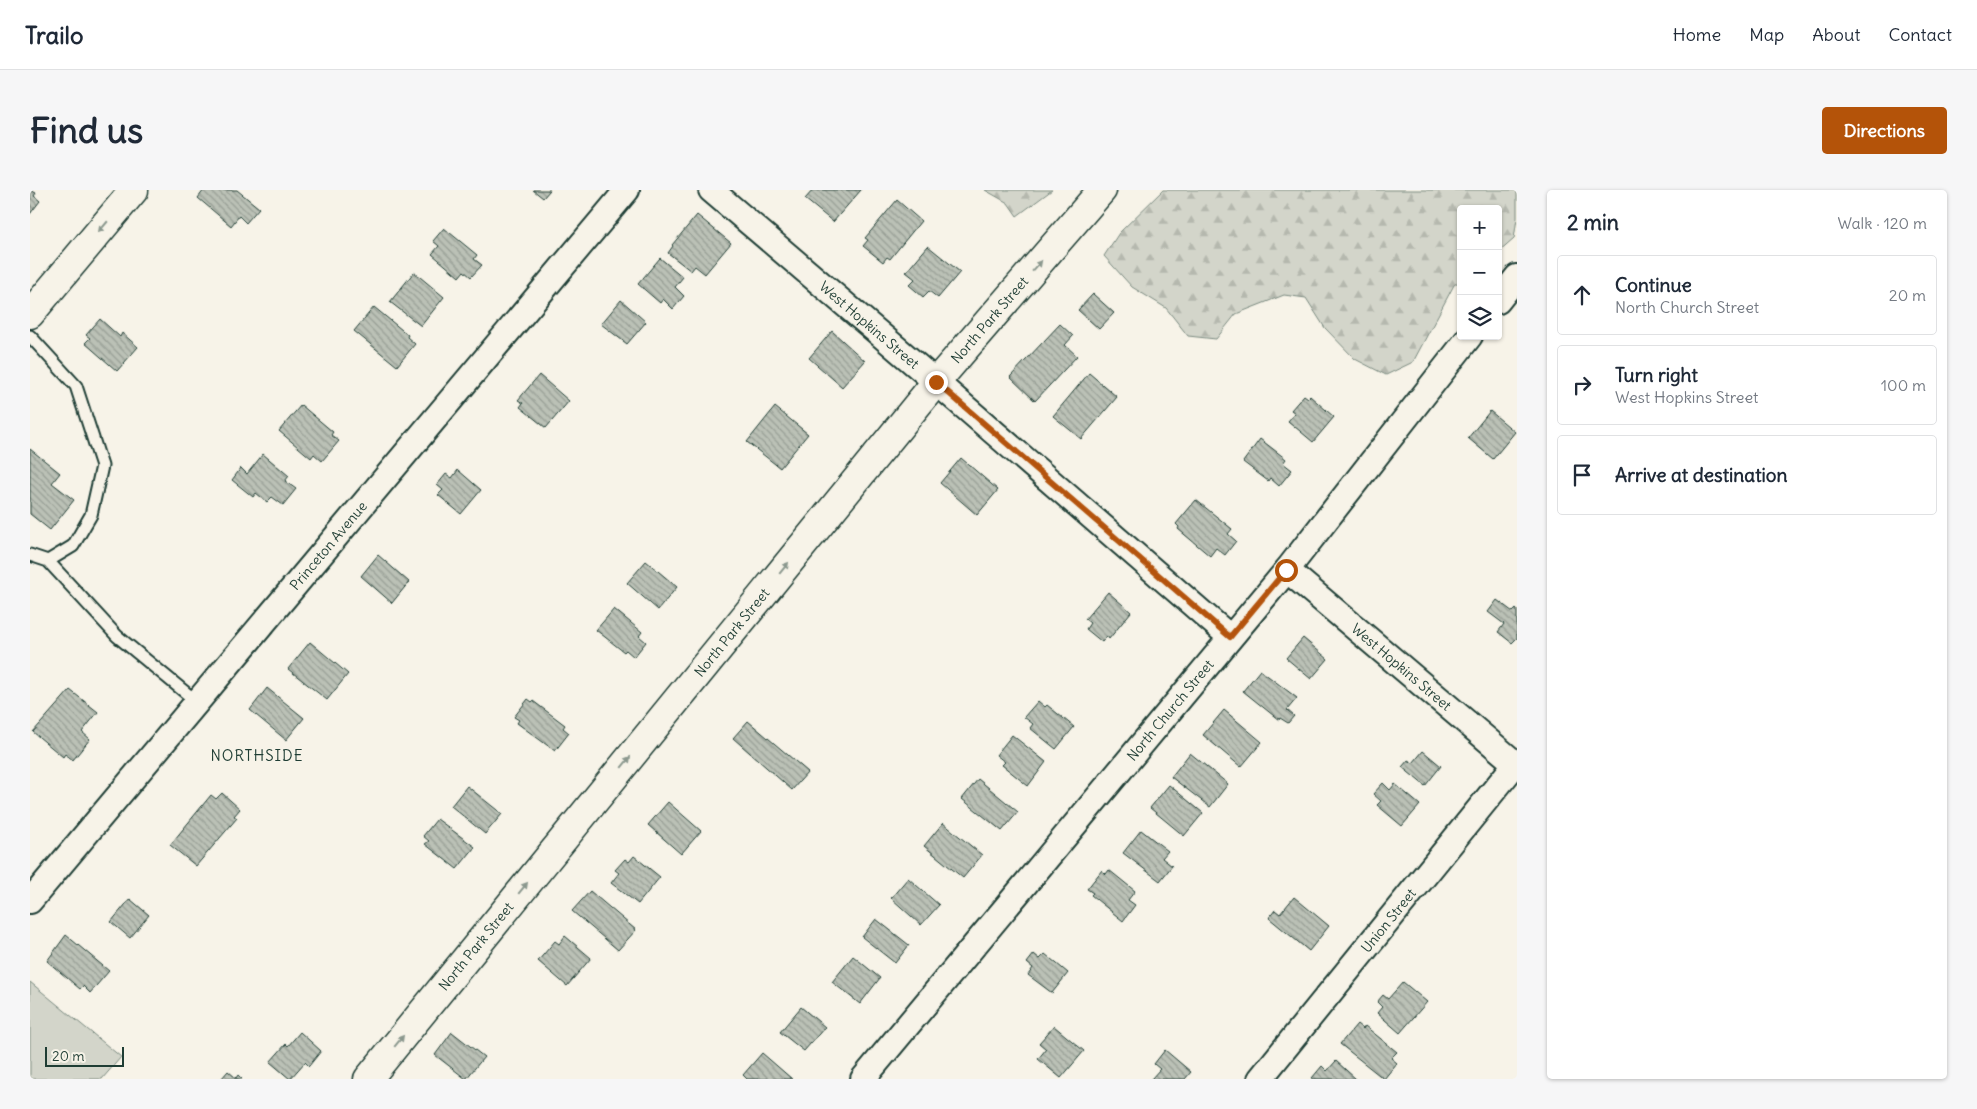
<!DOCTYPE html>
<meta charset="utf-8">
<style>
body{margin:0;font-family:Delius,sans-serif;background:#f6f6f7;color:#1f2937}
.controls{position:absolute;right:15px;top:15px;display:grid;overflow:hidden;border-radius:5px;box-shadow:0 1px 4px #0004}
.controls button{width:45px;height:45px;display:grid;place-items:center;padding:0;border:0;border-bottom:1px solid #e0e1e3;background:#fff;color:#1f2937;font:25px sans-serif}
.scale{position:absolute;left:15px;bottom:12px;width:79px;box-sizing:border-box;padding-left:5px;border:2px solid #1f3d34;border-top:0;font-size:14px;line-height:18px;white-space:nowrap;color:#1f3d34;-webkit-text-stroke:4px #f7f3e8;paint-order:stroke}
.stop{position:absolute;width:15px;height:15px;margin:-11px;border:4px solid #b45309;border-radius:50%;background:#fff}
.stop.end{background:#b45309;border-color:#fff;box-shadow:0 1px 5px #0008}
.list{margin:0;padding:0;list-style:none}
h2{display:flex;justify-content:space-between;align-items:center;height:65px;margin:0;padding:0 20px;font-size:21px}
h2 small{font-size:16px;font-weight:400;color:#747a83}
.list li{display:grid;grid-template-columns:32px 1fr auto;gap:15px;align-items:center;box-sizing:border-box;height:80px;margin:0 10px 10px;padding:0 10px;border:1px solid #e0e1e3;border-radius:5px}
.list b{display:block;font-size:19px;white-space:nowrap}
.list p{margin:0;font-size:16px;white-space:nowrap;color:#747a83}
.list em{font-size:16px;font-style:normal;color:#747a83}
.icon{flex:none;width:28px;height:28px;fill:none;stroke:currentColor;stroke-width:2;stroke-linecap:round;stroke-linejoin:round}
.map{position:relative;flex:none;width:1487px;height:889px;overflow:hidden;border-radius:5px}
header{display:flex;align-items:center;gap:30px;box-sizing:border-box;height:70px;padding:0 25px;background:#fff;border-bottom:1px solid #e0e1e3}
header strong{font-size:24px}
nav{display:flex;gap:28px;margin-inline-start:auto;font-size:18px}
.intro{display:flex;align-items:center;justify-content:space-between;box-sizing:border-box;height:120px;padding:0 30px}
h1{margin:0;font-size:35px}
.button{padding:12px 22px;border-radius:5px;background:#b45309;color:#fff;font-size:18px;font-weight:700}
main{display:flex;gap:30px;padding:0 30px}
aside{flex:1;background:#fff;border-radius:5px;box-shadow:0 1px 4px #0004}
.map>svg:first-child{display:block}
.forest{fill:url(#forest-firs);stroke:#79897f}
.green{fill:#d3d5ca;stroke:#79897f}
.building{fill:url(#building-back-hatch);stroke:#1f3d34}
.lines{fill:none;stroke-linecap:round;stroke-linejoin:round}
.lane-casing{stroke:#1f3d34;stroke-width:15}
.street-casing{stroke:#1f3d34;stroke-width:28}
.primary-casing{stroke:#1f3d34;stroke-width:31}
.highway-casing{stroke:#1f3d34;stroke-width:31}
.lane{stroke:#f7f3e8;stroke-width:11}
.street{stroke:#f7f3e8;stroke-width:24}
.primary{stroke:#f7f3e8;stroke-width:28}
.highway{stroke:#f7f3e8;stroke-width:28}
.oneway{fill:#8b988e}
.route{stroke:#b45309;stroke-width:6}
.labels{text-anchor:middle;stroke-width:4;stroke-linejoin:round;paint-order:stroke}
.street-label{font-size:14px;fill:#1f3d34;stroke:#f7f3e8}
.neighbourhood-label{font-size:15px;letter-spacing:1px;fill:#1f3d34;stroke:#f7f3e8}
</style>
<header>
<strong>Trailo</strong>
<nav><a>Home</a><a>Map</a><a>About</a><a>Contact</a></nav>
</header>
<div class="intro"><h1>Find us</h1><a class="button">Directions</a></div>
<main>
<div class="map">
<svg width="1487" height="889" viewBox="0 0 1487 889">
<defs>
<pattern id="forest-firs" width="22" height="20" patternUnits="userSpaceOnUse" patternTransform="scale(1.25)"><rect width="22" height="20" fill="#d3d5ca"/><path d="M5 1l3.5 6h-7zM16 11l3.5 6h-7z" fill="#b5b8ae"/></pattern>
<pattern id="building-back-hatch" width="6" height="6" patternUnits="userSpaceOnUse" patternTransform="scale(1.25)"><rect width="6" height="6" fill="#bbc1b6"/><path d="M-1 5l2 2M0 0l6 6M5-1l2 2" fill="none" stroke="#979e95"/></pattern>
</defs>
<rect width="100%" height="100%" fill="#f7f3e8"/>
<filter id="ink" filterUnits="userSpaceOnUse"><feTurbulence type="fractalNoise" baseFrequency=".02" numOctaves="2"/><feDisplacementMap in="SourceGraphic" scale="10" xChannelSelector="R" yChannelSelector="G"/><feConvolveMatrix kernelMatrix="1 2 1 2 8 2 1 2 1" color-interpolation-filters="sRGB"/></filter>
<g filter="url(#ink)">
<path class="forest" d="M 955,0 L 1022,0 L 987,26 L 978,13 Z
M 1133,0 L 1487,0 L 1487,28 L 1484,49 L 1468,63 L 1468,19 L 1431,19 L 1431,90 L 1424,95 L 1383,172 L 1356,185 L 1325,169 L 1295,138 L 1276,108 L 1254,105 L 1206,124 L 1186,149 L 1158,146 L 1136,118 L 1102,97 L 1074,66 L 1089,43 Z"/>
<path class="green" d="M 0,792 L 91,867 L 72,889 L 0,889 Z"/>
<path class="building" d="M 0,0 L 6,3 L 4,6 L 10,11 L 0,24 Z
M 174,0 L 207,0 L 229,18 L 216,33 L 209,26 L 201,36 L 168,8 Z
M 503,0 L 520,0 L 513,8 Z
M 783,0 L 831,0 L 803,32 L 775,9 Z
M 867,10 L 891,31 L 860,69 L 857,67 L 853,72 L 833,56 L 838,50 L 835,48 Z
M 667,25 L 701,53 L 675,84 L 665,76 L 661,81 L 638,63 L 643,56 L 642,55 Z
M 414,38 L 447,65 L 444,69 L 452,75 L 441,87 L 434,81 L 429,87 L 402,64 L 409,56 L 403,51 Z
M 898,56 L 930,82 L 908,108 L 899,101 L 893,107 L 879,95 L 885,89 L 876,82 Z
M 630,68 L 653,87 L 645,97 L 654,106 L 643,119 L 633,109 L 630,113 L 608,94 Z
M 384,82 L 414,107 L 391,136 L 360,112 Z
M 1063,104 L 1084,123 L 1069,139 L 1048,120 Z
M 591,110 L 616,132 L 597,154 L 571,134 Z
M 344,117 L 378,145 L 377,147 L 385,154 L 367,176 L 324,141 Z
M 70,129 L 90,147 L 92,143 L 108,157 L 87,181 L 55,153 L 60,148 L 56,145 Z
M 1030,134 L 1043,146 L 1035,155 L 1047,166 L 1005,211 L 980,187 Z
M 802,141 L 835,171 L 812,197 L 779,168 Z
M 1059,183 L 1087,207 L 1051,249 L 1023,226 Z
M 509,185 L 539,211 L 516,238 L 490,217 L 493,213 L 488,210 Z
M 1274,205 L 1278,208 L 1280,206 L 1304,227 L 1283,252 L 1258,231 L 1265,223 L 1261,220 Z
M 271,215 L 303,242 L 301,245 L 309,251 L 292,271 L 284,264 L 281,268 L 249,241 Z
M 745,217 L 778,244 L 750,278 L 717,252 Z
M 1460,221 L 1485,242 L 1463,269 L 1438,248 Z
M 1230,249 L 1256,269 L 1253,273 L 1262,280 L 1249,296 L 1240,288 L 1238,291 L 1213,272 Z
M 0,259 L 30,283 L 22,293 L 44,310 L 20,340 L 0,324 Z
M 233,264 L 259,286 L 255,291 L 266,299 L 253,315 L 242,307 L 237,312 L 226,303 L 223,307 L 202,290 L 211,278 L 217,284 Z
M 931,268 L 968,300 L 947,325 L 910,293 Z
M 428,280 L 451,300 L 431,324 L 408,305 L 413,300 L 407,295 L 416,284 L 422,288 Z
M 1166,310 L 1202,339 L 1198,344 L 1206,351 L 1195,365 L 1186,358 L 1180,366 L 1148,339 L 1149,337 L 1146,334 Z
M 348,365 L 379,392 L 362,413 L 331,386 Z
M 616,371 L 647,397 L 628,420 L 597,393 Z
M 1078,402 L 1101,422 L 1079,449 L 1077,446 L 1072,452 L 1056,439 L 1060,433 L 1055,429 Z
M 1467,410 L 1483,422 L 1486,419 L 1487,420 L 1487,448 L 1482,453 L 1468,442 L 1474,434 L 1458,422 Z
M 584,419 L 612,442 L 609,446 L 616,452 L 604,467 L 596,460 L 594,462 L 566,440 Z
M 1273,448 L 1298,469 L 1281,489 L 1256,468 Z
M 280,452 L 318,484 L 297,510 L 258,479 Z
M 1230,480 L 1267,508 L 1257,520 L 1264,526 L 1258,533 L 1250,528 L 1249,530 L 1213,501 Z
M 237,498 L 274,528 L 256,550 L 220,520 Z
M 40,500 L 68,522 L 52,542 L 60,549 L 43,570 L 35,564 L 33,567 L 3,542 Z
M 498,509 L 502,512 L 503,511 L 535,535 L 533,538 L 539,543 L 525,561 L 487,533 L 489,530 L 484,527 Z
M 1008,511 L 1015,517 L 1017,515 L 1044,537 L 1026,559 L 1000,538 L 1003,534 L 994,527 Z
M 1194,520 L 1232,552 L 1211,577 L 1173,545 Z
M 718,531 L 778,582 L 762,600 L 703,548 Z
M 982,545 L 1016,572 L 998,596 L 972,575 L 975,572 L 966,565 Z
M 1393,561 L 1411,576 L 1395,596 L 1372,577 L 1378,570 L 1383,573 Z
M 1160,563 L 1198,594 L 1180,617 L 1141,587 Z
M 948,589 L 988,622 L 972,641 L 932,609 Z
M 1353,593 L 1360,600 L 1365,594 L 1390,615 L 1372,636 L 1347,615 L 1351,611 L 1343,604 Z
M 1139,595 L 1173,623 L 1154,646 L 1120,618 Z
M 437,596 L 472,624 L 455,644 L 421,616 Z
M 192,603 L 210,619 L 204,626 L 207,628 L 166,676 L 140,655 L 181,605 L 186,609 Z
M 638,612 L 671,641 L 651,664 L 618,635 Z
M 407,629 L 445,657 L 427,679 L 395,654 L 399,651 L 393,646 Z
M 913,633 L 952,665 L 933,688 L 894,656 Z
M 1111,640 L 1138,661 L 1132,668 L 1142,676 L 1130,691 L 1093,663 Z
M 604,666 L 630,687 L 608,714 L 581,693 L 589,683 L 585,680 L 595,669 L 599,672 Z
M 1072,680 L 1076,684 L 1079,680 L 1105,701 L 1098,710 L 1105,715 L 1093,731 L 1061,705 L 1063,703 L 1057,699 Z
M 878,688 L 909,715 L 891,735 L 861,708 Z
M 560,701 L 606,740 L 588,760 L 542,721 Z
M 1264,707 L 1299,736 L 1279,761 L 1239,728 L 1245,720 L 1250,724 Z
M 100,709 L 119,725 L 100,748 L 81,732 Z
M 846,729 L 879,755 L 865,773 L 832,747 Z
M 36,745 L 79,781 L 60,803 L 53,796 L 50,799 L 17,771 Z
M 535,746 L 561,768 L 537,796 L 508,771 L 525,751 L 529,754 Z
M 1004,764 L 1010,769 L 1015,764 L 1038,783 L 1022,803 L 998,785 L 1003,778 L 997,773 Z
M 823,766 L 850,788 L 830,814 L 802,792 Z
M 1373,792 L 1397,812 L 1370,843 L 1347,823 L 1352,817 L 1347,812 L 1353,805 L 1358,809 Z
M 771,817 L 795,837 L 774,861 L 750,842 Z
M 1327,834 L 1333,839 L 1335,836 L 1367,862 L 1361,868 L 1367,873 L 1354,889 L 1310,854 Z
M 1024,836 L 1054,861 L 1031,888 L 1008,869 L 1016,859 L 1009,853 Z
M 270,842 L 291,861 L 279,876 L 275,872 L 260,889 L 240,872 L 256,854 L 258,856 Z
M 422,842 L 454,867 L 436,889 L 405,865 Z
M 1135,860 L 1161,882 L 1155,889 L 1121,889 L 1130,879 L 1124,874 Z
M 732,863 L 762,889 L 717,889 L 713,885 Z
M 1306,871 L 1326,889 L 1284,889 L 1282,888 L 1292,876 L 1297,881 Z
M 198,881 L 206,888 L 208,885 L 212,889 L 191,889 Z"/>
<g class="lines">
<g class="lane-casing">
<path id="lane" d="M 0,146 L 46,196 L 72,276 L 61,325 L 43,356 L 18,371 L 0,365
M 18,371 L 87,446 L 167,512"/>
</g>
<g class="street-casing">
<g id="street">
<path id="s1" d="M 681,0 L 906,192 L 1200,447"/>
<path d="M 1468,111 L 1487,87"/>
<path id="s2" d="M 1257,380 L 1487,575"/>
<path id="s3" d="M 0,711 L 597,0"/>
<path id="s4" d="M 833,889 L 1257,380 L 1440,146"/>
<path id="s5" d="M 1230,889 L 1487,572"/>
</g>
</g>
<g class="primary-casing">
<g id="primary">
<path d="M 0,124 L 104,0"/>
<path id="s6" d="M 338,889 L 906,192"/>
</g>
</g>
<g class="highway-casing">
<g id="highway">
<path id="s7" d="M 906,192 L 1072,0"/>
</g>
</g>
<use href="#lane" class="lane"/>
<use href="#street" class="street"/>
<use href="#primary" class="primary"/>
<use href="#highway" class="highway"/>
</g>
<defs><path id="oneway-solid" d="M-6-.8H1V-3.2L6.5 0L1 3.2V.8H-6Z" transform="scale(1.25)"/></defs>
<g class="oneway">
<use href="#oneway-solid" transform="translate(73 37) rotate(130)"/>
<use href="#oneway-solid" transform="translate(1007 76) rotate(-49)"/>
<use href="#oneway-solid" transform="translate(754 378) rotate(-51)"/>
<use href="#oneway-solid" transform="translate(596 572) rotate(-51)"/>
<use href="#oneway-solid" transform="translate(493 698) rotate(-51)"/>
<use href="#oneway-solid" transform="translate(369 851) rotate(-51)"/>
</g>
</g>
<g class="lines" filter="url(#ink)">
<path class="route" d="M 906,192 L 1200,447 L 1256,380"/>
</g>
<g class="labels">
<g class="street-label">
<text dy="5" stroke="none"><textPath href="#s7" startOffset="82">North Park Street</textPath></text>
<text dy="5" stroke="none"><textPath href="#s1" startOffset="208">West Hopkins Street</textPath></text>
<text dy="5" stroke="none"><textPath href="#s3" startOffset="464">Princeton Avenue</textPath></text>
<text dy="5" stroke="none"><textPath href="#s6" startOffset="576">North Park Street</textPath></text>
<text dy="5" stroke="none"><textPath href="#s2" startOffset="150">West Hopkins Street</textPath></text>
<text dy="5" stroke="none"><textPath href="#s4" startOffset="480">North Church Street</textPath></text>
<text dy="5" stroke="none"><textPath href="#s5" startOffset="204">Union Street</textPath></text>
<text dy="5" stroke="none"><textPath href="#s6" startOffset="171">North Park Street</textPath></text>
</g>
<g class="neighbourhood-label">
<text x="227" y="571">NORTHSIDE</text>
</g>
</g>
</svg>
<div class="controls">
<button>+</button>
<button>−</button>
<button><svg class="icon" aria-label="layers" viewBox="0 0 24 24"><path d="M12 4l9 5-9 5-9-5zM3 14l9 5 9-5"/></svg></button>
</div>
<div class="scale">20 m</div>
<div class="stop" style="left:1256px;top:380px"></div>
<div class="stop end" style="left:906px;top:192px"></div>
</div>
<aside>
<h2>2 min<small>Walk · 120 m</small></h2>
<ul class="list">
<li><svg class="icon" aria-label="ahead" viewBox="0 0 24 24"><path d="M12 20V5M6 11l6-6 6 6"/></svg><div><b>Continue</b><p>North Church Street</p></div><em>20 m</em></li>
<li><svg class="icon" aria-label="right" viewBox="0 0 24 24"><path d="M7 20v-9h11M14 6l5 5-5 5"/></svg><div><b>Turn right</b><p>West Hopkins Street</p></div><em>100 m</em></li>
<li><svg class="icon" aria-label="arrive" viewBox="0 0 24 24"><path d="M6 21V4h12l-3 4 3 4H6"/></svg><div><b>Arrive at destination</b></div></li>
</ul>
</aside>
</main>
